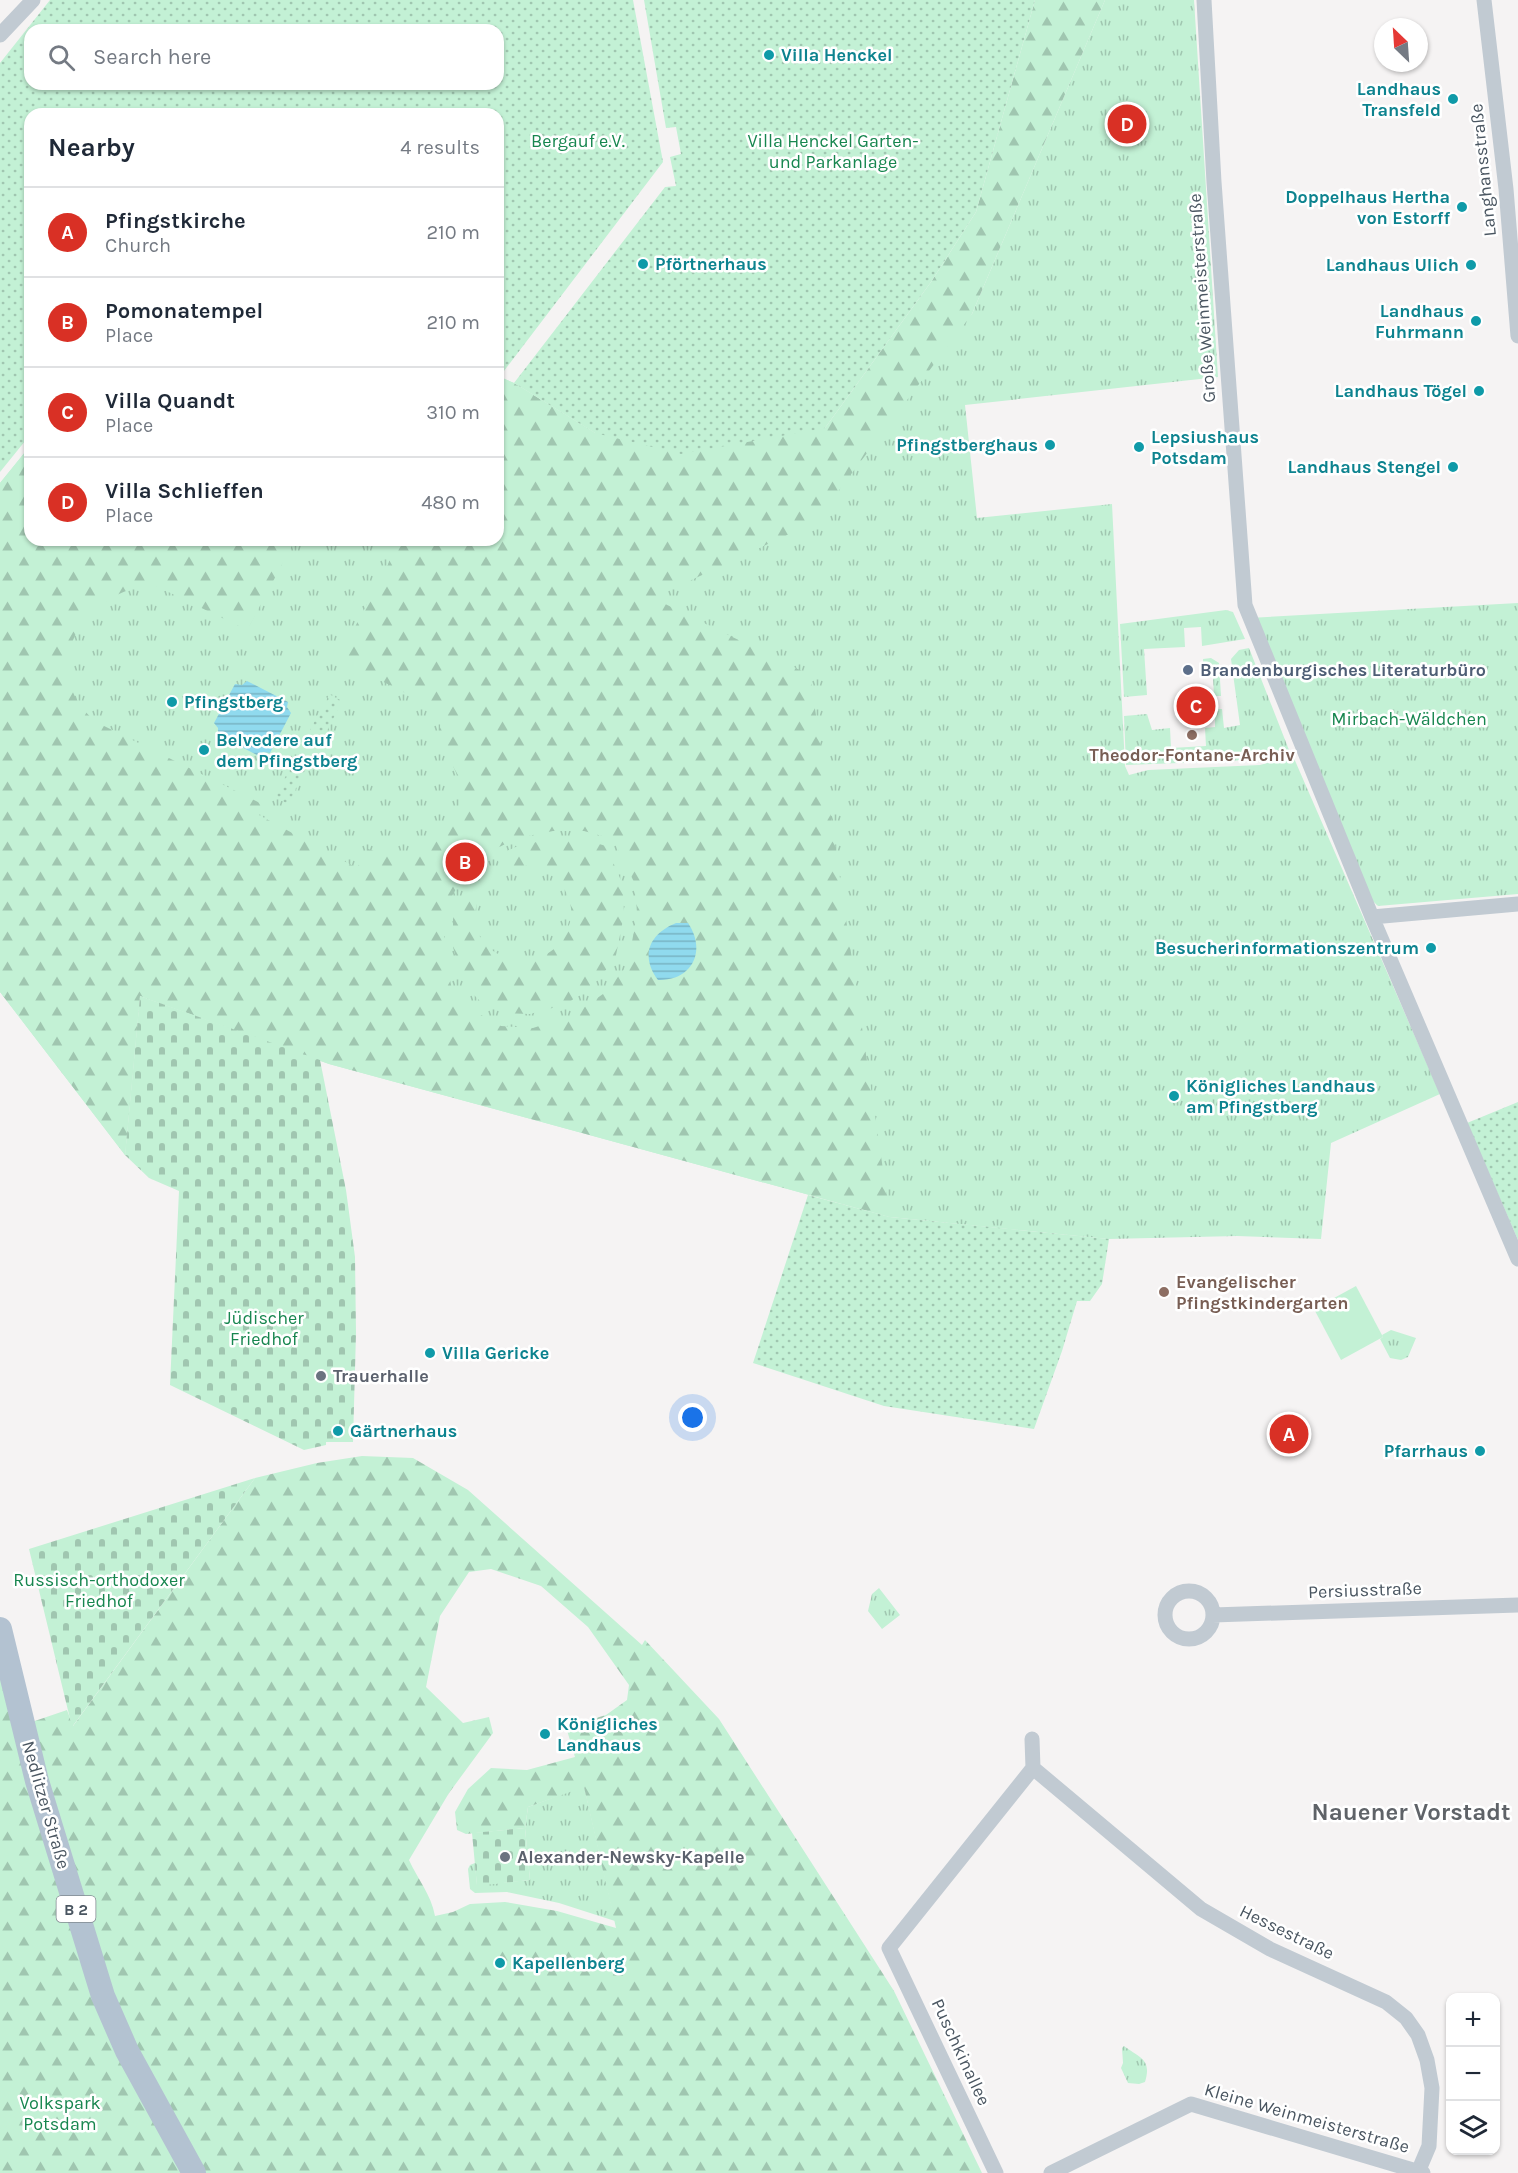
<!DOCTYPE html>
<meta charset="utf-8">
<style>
body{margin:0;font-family:Karla,sans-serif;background:#f6f6f7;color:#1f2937}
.controls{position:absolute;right:18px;bottom:18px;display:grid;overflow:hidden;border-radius:12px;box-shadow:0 2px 4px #0004}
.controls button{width:54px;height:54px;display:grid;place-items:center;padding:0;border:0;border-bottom:2px solid #e0e1e3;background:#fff;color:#1f2937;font:30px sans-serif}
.compass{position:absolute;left:1374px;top:18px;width:54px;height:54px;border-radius:50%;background:#fff;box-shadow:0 2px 4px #0004;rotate:335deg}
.you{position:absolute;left:693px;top:1418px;width:21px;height:21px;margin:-15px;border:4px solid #fff;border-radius:50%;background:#1a73e8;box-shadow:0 0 0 9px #1a73e833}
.badge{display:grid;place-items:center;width:39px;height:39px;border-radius:50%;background:#d93025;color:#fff;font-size:20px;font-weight:700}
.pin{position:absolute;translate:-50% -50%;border:3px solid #fff;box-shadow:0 2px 6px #0006}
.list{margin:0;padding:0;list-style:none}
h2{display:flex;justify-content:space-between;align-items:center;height:78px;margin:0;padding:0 24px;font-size:26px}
h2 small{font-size:20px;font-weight:400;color:#747a83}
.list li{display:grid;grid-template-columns:39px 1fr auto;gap:18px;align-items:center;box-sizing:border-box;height:90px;padding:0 24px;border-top:2px solid #e0e1e3}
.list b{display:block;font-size:22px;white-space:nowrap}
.list p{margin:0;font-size:20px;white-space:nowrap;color:#747a83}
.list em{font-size:20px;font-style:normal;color:#747a83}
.icon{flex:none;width:33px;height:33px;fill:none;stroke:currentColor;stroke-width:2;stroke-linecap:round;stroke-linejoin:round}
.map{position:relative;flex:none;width:1518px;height:2173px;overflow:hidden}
.search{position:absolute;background:#fff;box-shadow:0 2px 4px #0004;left:24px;top:24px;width:480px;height:66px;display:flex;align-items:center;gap:15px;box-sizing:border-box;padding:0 21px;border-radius:18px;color:#747a83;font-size:22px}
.panel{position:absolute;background:#fff;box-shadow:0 2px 4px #0004;left:24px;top:108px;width:480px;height:438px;border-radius:18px}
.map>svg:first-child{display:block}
.grass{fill:url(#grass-tufts)}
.forest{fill:url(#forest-firs);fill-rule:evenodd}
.cemetery{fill:url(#cemetery-stones)}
.garden{fill:url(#garden-dots);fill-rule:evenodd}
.pitch{fill:#c3f1d5}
.water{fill:url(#water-rules)}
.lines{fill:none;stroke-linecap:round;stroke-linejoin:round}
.street{stroke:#c1cad2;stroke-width:15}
.primary{stroke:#b3c2d1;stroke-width:24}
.culture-dot{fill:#0f9aa8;stroke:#fff;stroke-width:2}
.service-dot{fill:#5c6f8a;stroke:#fff;stroke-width:2}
.education-dot{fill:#8d6e63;stroke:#fff;stroke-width:2}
.worship-dot{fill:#6b7280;stroke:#fff;stroke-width:2}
.labels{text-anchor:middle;stroke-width:5;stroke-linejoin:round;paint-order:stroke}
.shield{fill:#fff;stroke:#808990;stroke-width:1.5}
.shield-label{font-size:16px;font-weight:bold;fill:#4a5661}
.culture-label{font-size:18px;font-weight:bold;fill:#0d838f;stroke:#fff;text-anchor:start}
.park-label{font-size:18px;fill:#17864f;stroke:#fff}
.street-label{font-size:18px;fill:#4a5661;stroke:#fff}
.service-label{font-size:18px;font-weight:bold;fill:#4e5e75;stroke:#fff;text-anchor:start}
.education-label{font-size:18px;font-weight:bold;fill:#785e54;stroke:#fff}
.worship-label{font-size:18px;font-weight:bold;fill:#5b616d;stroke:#fff;text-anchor:start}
.district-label{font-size:24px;font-weight:bold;fill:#5f6368;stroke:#fff}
</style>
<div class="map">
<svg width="1518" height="2173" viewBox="0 0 1518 2173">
<defs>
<pattern id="grass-tufts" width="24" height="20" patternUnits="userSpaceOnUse" patternTransform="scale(1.5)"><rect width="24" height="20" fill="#c3f1d5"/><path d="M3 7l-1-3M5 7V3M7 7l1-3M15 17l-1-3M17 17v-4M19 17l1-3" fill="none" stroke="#a0c6b0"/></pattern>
<pattern id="forest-firs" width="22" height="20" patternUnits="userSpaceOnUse" patternTransform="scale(1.5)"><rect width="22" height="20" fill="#c3f1d5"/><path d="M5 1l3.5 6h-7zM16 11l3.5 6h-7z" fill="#a0c6b0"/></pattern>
<pattern id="cemetery-stones" width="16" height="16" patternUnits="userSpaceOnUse" patternTransform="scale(1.5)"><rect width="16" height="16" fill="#c3f1d5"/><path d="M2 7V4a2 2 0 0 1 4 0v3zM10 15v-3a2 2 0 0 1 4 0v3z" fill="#a0c6b0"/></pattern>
<pattern id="garden-dots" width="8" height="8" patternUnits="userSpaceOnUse" patternTransform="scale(1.5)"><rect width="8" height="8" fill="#c3f1d5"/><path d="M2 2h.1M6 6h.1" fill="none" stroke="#a0c6b0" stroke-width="1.8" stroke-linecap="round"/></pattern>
<pattern id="water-rules" width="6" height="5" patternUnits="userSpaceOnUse" patternTransform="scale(1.5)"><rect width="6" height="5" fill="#90daee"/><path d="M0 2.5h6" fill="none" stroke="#78b4c4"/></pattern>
</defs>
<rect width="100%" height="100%" fill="#f5f3f3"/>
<path class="grass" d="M 1105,0 L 1194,0 L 1218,377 L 965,405 L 977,518 L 1112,504 L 1125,766 L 1129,775 L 1148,770 L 1260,765 L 1293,756 L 1440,1094 L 1331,1143 L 1321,1239 L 1237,1236 L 1108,1239 L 890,1217 L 329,1064 L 140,996 L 125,1155 L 0,992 L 0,483 L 30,446 L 30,540 L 498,540 L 498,376 L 514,383 L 595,433 L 653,597 L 972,314 Z
M 1518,603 L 1518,894 L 1378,906 L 1361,890 L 1249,618 Z
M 1226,610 L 1233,612 L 1245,639 L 1202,646 L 1201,627 L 1184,628 L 1185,647 L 1144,649 L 1147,695 L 1124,697 L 1120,624 Z
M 1249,648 L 1289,750 L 1278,751 L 1270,756 L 1233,761 L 1126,765 L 1124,716 L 1147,714 L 1152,730 L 1170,728 L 1171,748 L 1206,746 L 1205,728 L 1215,727 L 1215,709 L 1222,709 L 1224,728 L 1240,725 L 1231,659 L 1239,650 Z
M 1211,658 L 1219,663 L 1221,696 L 1214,696 L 1213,677 L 1204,678 L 1203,659 Z
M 1391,1330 L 1416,1338 L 1408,1357 L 1401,1360 L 1390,1358 L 1380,1339 L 1383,1337 L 1382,1335 Z
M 879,1588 L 900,1615 L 882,1629 L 868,1611 L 872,1594 Z
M 584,1786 L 615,1921 L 559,1903 L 507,1892 L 475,1893 L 470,1889 L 468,1869 L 470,1865 L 475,1863 L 477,1885 L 530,1880 L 525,1828 L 528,1807 Z
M 1124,2046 C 1140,2058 1152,2059 1145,2082 L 1139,2084 L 1128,2083 L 1121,2068 L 1123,2063 L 1122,2048 Z"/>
<path class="forest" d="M 1035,0 L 1105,0 L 972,314 L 815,522 L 653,598 L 810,675 L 890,1217 L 329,1064 L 140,996 L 125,1155 L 0,992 L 0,483 L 30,446 L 30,540 L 295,540 L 247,630 L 154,585 C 83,590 34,670 96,722 L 264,805 L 259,815 L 357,868 L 368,849 C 389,857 412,857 431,845 C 457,830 468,795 454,768 C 451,762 443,755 441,749 C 438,741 441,720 441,711 L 338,659 L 401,540 L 498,540 L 498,376 L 514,383 L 595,433 L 825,428 L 931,282 L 976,212 ZM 553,831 L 584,831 L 613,839 L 635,884 L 637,913 L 628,965 L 603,994 L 573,1015 L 533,1028 L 501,1026 L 474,1011 L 452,990 L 444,949 L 444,918 L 453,894 L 462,880 L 443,863 L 446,846 L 464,841 L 484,857 C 505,840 527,836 553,831 Z
M 553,839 L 582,839 L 606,846 L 623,885 L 624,915 L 615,960 L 594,983 L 567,1004 L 530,1014 L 504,1013 L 482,1003 L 464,985 L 453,947 L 453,919 L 462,895 L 477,899 C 477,904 475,911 475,917 C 476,970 562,978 571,917 C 573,906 567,891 560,883 C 541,863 526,863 502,870 L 496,856 L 520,845 Z
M 362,1456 L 413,1458 L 468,1490 L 642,1645 L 645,1640 L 719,1719 L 894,1991 L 982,2173 L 0,2173 L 0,1627 L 23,1725 L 67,1710 L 73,1726 L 255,1478 L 317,1463 ZM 491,1569 L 541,1586 L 588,1627 L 629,1685 L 627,1700 L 606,1715 L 566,1727 L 575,1757 L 527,1770 L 491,1768 L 468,1789 L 455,1812 L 457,1830 L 466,1834 L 525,1828 L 528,1807 L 584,1787 L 616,1928 L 557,1911 L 505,1902 L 470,1904 L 453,1912 L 435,1916 C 431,1894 418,1880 409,1860 L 449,1793 L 493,1733 L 489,1717 L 463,1723 L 426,1687 L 440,1616 L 469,1572 Z"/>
<path class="cemetery" d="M 140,996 L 320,1060 L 346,1190 L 355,1257 L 356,1333 L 353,1442 L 326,1442 L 326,1445 L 304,1450 L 170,1385 L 179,1191 L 149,1178 L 125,1155 Z
M 255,1478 L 72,1727 L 29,1549 Z
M 525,1828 L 530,1880 L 477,1886 L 472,1833 Z"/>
<path class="garden" d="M 50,0 L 633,0 L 663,162 L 504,371 L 498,367 L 498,114 L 30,114 L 30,435 L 0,472 L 0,63 ZM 30,30 L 498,30 L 498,84 L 30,84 Z
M 644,0 L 1035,0 L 976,212 L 931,282 L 825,428 L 681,454 L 595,433 L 514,383 L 665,187 L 676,186 L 670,157 L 681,154 L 676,127 L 666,128 Z
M 329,694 L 342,701 L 324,737 L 310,730 L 321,709 L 323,710 Z
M 295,758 L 309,765 L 288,804 L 275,797 Z
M 1518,1102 L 1518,1240 L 1467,1123 Z
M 808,1195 L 890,1217 L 1109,1239 L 1102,1284 L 1090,1301 L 1077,1301 L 1062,1351 L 1034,1429 L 884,1406 L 753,1363 Z"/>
<path class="pitch" d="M 1356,1286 L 1383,1337 L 1341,1360 L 1314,1309 Z"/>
<path class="water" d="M 247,681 L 288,702 L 287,707 L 291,713 L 270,753 L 263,752 L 259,756 L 218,735 L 218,728 L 214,723 L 235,684 L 242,685 Z
M 676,923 L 688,923 C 707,951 692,981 658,980 C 640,956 649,934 676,923 Z"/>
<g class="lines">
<path class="street" d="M 1204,0 L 1214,182 L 1245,605 L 1372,917 L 1518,1259
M 1484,0 L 1506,189 L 1518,336
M 0,35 L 33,0
M 1372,917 L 1518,904
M1165 1615a24 24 0 1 1 48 0a24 24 0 1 1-48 0Z
M 1213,1615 L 1518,1605
M 1033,1768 L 1201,1909 L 1270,1949 L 1386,2002 L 1406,2018 L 1418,2035 L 1427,2060 L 1432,2088 L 1429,2146 L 1418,2172
M 996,2173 L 889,1948 L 1033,1768 L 1032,1739
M 1051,2173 L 1191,2104 L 1423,2173"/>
<path class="primary" d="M 0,1629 L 37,1781 L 103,1996 L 127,2051 L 194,2173"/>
</g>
<g class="culture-dot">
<circle cx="769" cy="55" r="6"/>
<circle cx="1453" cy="99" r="6"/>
<circle cx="1462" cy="207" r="6"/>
<circle cx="643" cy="264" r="6"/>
<circle cx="1471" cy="265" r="6"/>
<circle cx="1476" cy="321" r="6"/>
<circle cx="1479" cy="391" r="6"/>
<circle cx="1050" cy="445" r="6"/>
<circle cx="1139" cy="447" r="6"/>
<circle cx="1453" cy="467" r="6"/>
<circle cx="172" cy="702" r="6"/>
<circle cx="204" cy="750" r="6"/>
<circle cx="1431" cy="948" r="6"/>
<circle cx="1174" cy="1096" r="6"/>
<circle cx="430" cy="1353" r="6"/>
<circle cx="338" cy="1431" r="6"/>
<circle cx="1480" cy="1451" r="6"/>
<circle cx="545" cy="1734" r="6"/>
<circle cx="500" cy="1963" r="6"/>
</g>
<circle class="service-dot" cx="1188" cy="670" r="6"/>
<g class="education-dot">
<circle cx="1192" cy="735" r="6"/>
<circle cx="1164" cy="1292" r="6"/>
</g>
<g class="worship-dot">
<circle cx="321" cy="1376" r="6"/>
<circle cx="505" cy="1857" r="6"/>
</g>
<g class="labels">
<rect class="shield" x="56.5" y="1896" width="39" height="26" rx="4.5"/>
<g class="shield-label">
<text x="76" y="1915">B 2</text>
</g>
<g class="culture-label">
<text x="781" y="61">Villa Henckel</text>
<text x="1441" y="95" text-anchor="end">Landhaus<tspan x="1441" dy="21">Transfeld</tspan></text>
<text x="1450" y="203" text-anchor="end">Doppelhaus Hertha<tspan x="1450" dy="21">von Estorff</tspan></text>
<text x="655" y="270">Pförtnerhaus</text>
<text x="1459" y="271" text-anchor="end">Landhaus Ulich</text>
<text x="1464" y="317" text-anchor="end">Landhaus<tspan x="1464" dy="21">Fuhrmann</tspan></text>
<text x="1467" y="397" text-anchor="end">Landhaus Tögel</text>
<text x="1151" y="443">Lepsiushaus<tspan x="1151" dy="21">Potsdam</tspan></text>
<text x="1038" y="451" text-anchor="end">Pfingstberghaus</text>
<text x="1441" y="473" text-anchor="end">Landhaus Stengel</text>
<text x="184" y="708">Pfingstberg</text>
<text x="216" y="746">Belvedere auf<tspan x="216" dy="21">dem Pfingstberg</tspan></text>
<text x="1419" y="954" text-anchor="end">Besucherinformationszentrum</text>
<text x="1186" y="1092">Königliches Landhaus<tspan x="1186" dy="21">am Pfingstberg</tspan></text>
<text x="442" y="1359">Villa Gericke</text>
<text x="350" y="1437">Gärtnerhaus</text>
<text x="1468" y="1457" text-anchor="end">Pfarrhaus</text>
<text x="557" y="1730">Königliches<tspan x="557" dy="21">Landhaus</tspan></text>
<text x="512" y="1969">Kapellenberg</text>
</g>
<g class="park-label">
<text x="578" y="147">Bergauf e.V.</text>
<text x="833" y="147">Villa Henckel Garten-<tspan x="833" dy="21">und Parkanlage</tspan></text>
<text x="1409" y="725">Mirbach-Wäldchen</text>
<text x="264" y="1324">Jüdischer<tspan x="264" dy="21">Friedhof</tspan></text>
<text x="99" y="1586">Russisch-orthodoxer<tspan x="99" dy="21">Friedhof</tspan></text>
<text x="60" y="2109">Volkspark<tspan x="60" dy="21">Potsdam</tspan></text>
</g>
<g class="street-label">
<text transform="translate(1483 170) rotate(-96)" y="6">Langhansstraße</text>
<text transform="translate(1202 298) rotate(-94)" y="6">Große Weinmeisterstraße</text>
<text transform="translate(1365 1590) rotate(-2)" y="6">Persiusstraße</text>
<text transform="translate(46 1805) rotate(74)" y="6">Nedlitzer Straße</text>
<text transform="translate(1287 1932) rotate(26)" y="6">Hessestraße</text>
<text transform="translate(961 2052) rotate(65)" y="6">Puschkinallee</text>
<text transform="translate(1307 2118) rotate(16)" y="6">Kleine Weinmeisterstraße</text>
</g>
<g class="service-label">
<text x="1200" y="676">Brandenburgisches Literaturbüro</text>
</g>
<g class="education-label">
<text x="1192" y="761">Theodor-Fontane-Archiv</text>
<text x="1176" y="1288" text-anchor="start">Evangelischer<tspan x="1176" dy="21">Pfingstkindergarten</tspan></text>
</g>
<g class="worship-label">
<text x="333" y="1382">Trauerhalle</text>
<text x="517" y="1863">Alexander-Newsky-Kapelle</text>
</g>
<g class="district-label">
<text x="1411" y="1820">Nauener Vorstadt</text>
</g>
</g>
</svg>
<div class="controls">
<button>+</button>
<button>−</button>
<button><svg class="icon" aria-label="layers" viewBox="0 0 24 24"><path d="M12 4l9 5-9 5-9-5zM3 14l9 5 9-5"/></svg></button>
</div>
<svg class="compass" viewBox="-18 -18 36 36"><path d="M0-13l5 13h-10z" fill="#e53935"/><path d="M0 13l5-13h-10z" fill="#747a83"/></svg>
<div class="you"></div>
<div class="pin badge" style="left:1289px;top:1434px">A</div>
<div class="pin badge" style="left:465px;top:862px">B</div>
<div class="pin badge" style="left:1196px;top:706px">C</div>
<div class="pin badge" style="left:1127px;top:124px">D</div>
<div class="search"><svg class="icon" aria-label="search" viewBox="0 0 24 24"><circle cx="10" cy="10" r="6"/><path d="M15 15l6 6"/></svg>Search here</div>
<section class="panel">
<h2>Nearby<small>4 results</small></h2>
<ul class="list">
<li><span class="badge">A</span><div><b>Pfingstkirche</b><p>Church</p></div><em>210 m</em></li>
<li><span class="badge">B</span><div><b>Pomonatempel</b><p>Place</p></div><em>210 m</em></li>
<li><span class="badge">C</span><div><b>Villa Quandt</b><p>Place</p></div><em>310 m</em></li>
<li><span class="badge">D</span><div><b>Villa Schlieffen</b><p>Place</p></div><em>480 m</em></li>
</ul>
</section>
</div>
